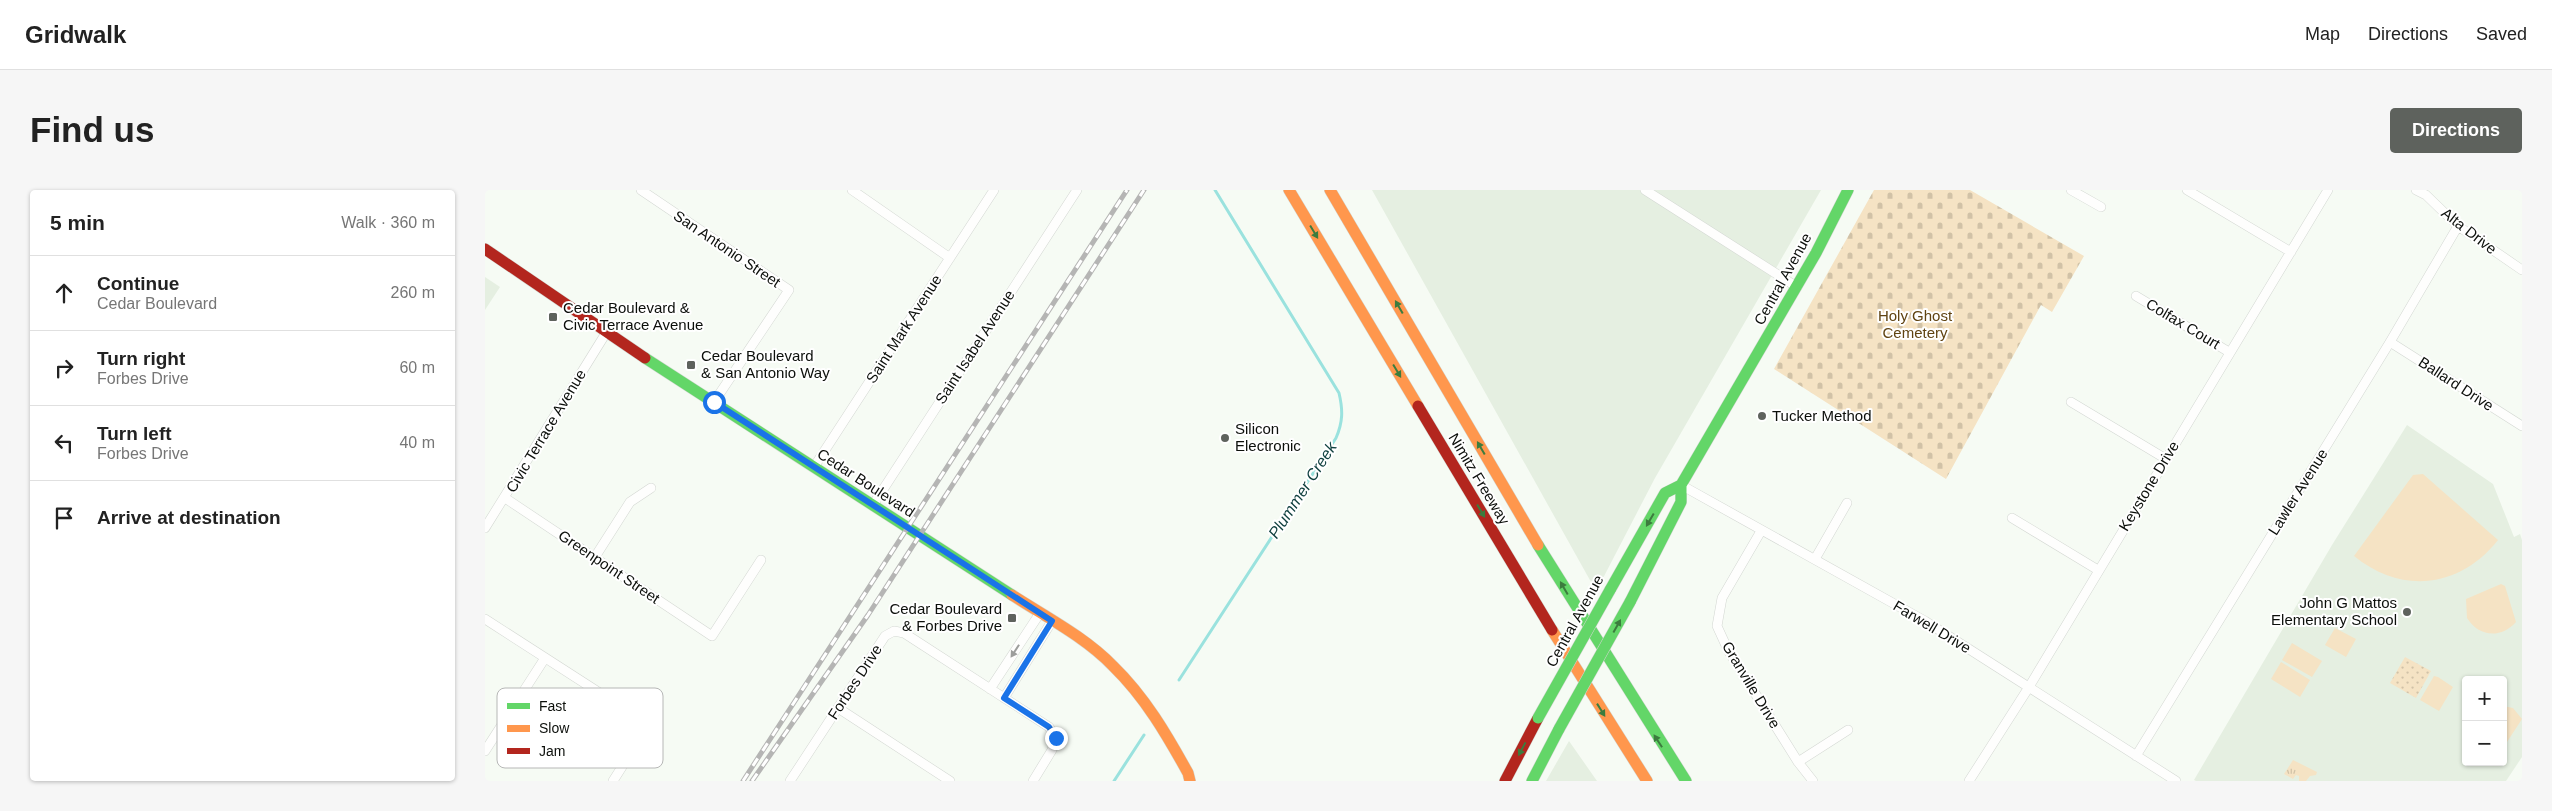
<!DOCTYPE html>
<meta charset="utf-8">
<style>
body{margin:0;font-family:Arial,sans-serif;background:#f6f6f6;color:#222}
.controls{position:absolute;right:15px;bottom:15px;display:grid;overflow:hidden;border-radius:5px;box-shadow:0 1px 4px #0004}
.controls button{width:45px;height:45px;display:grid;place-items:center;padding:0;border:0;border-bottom:1px solid #e0e0e0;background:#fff;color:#222;font:25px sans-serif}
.stop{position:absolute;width:15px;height:15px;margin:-11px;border:4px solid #1a73e8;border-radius:50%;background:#fff}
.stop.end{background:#1a73e8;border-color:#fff;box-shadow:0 1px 5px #0008}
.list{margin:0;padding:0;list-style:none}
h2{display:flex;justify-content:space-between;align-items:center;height:65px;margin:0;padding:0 20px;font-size:21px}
h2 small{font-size:16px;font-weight:400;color:#767676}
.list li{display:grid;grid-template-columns:32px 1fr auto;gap:15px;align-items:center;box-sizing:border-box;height:75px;padding:0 20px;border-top:1px solid #e0e0e0}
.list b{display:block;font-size:19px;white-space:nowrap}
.list p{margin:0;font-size:16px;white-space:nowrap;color:#767676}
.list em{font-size:16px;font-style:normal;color:#767676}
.icon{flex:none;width:28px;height:28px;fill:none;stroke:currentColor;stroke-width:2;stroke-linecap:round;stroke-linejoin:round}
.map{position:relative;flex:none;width:2037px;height:591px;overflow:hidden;border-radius:5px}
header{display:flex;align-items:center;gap:30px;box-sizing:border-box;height:70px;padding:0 25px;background:#fff;border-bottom:1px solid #e0e0e0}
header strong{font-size:24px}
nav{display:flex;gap:28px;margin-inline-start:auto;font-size:18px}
.intro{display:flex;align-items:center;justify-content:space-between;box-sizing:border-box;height:120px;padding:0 30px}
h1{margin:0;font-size:35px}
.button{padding:12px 22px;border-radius:5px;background:#5e625d;color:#fff;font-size:18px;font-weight:700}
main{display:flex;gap:30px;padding:0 30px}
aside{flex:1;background:#fff;border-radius:5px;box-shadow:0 1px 4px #0004}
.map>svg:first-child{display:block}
.built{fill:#e5efe1;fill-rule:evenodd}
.grass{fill:url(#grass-tufts)}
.cemetery{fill:url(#cemetery-stones)}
.park{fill:#f5e3c4}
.garden{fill:url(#garden-dots)}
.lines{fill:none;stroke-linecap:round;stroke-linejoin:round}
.stream{stroke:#9ae2de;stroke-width:3}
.street-casing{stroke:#d3d7d2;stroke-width:10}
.fast-casing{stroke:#d3d7d2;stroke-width:12}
.slow-casing{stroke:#d3d7d2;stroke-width:12}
.jam-casing{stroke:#d3d7d2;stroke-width:12}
.street{stroke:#fefefd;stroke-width:9}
.fast{stroke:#63d668;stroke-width:11}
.slow{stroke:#ff974d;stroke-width:11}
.jam{stroke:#b3261e;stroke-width:11}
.rail-casing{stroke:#b5b5b4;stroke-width:5}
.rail{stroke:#fff;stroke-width:3;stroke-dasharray:9;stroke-linecap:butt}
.fast-bridge-casing{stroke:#d3d7d2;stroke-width:12;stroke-linecap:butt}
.fast-bridge{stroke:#63d668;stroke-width:11}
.oneway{fill:#3c7c3e}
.oneway2{fill:#9d9e9c}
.route{stroke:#1a73e8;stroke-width:6}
.poi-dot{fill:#5e625d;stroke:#fff;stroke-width:2}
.labels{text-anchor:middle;stroke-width:4;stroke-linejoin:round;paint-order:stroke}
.street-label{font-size:15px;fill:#0c0f0b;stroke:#fff}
.poi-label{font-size:15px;fill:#0c0f0b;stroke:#fff;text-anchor:start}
.park-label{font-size:15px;fill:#604311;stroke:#fff}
.water-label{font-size:16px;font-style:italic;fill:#10403f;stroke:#fff}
.key{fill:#fff;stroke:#b6b7b6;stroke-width:1}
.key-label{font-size:14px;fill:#0c0f0b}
</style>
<header>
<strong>Gridwalk</strong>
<nav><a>Map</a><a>Directions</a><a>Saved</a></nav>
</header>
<div class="intro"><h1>Find us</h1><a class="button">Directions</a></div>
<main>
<aside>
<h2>5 min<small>Walk · 360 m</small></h2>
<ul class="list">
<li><svg class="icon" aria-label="ahead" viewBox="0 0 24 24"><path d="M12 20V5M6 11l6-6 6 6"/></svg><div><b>Continue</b><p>Cedar Boulevard</p></div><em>260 m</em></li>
<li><svg class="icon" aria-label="right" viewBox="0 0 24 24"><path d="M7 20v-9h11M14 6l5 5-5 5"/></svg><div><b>Turn right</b><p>Forbes Drive</p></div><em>60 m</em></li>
<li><svg class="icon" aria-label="left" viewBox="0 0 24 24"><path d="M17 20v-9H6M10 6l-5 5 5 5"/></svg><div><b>Turn left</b><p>Forbes Drive</p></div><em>40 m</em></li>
<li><svg class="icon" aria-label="arrive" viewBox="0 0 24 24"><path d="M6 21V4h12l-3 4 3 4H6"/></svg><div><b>Arrive at destination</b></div></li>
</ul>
</aside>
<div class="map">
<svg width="2037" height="591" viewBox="0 0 2037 591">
<defs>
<pattern id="grass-tufts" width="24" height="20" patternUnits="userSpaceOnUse" patternTransform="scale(1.25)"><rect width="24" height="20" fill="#f5e3c4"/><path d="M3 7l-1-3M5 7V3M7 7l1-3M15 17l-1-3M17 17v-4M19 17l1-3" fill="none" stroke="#d1c2a7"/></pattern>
<pattern id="cemetery-stones" width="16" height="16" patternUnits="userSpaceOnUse" patternTransform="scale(1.25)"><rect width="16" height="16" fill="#f5e3c4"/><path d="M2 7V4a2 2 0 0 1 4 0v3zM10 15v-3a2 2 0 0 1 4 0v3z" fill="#d1c2a7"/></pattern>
<pattern id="garden-dots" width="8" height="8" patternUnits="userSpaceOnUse" patternTransform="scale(1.25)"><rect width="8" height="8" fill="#f5e3c4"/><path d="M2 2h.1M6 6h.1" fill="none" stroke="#d1c2a7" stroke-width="1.8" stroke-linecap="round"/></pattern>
</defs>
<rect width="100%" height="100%" fill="#f6fbf4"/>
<path class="built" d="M 887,0 L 1336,0 L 1170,288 L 1116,392 L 1106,392 Z
M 0,87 L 15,97 L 0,120 Z
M 1922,235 L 2008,294 L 2029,347 L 2035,344 L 2037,350 L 2037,567 L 2021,591 L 1711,591 L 1709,590 L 1847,355 ZM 1981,490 L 2018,490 L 2018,572 L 1981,572 Z
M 1084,551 L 1112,591 L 1061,591 Z"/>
<path class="grass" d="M 1808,570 L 1832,582 L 1831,585 L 1825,586 L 1821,591 L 1814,591 L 1814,586 L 1811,585 L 1808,589 L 1799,584 Z"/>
<path class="cemetery" d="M 1389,0 L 1485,0 L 1599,66 L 1567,122 L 1556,115 L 1461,289 L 1289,179 Z"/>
<path class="park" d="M 1938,284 L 2013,350 C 1975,398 1917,405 1869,366 L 1928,285 Z
M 2016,394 L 2020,396 L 2031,432 C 2016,449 1994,447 1982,428 L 1981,409 Z
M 1850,438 L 1871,449 L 1861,467 L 1840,455 Z
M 1807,453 L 1837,471 L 1827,487 L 1797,470 Z
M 1796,472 L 1825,490 L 1815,507 L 1786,489 Z
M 1949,486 L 1953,487 L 1968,497 L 1954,521 L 1935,510 Z
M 2018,516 L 2028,518 L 2037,529 L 2022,552 L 2018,550 Z"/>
<path class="garden" d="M 1920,467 L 1946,481 L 1931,508 L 1905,493 Z"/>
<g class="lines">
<path class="stream" d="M 694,490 L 851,248 C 858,232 858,220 854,203 L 730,0
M 629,591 L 659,545"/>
<g class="street-casing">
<path id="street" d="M 156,0 L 304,100 L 229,212
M 367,0 L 465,68
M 1160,0 L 1312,97
M 1586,0 L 1616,17
M 1702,0 L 1806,62
M 1931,0 L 1941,5 L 1973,36 L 2037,80
M 1651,106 L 1744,162
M 1905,152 L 2037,236
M 1586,212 L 1681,269
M 329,277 L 509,0
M 1196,295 L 1440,431 L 1691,591
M 20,308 L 227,446 L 276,370
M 388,315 L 592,0
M 1527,328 L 1613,380
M 0,338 L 121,143
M 1276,341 L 1237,408 L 1232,436 L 1243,460 L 1313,572 L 1328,591
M 110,367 L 145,312 L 166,298
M 1330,369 L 1362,313
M 0,429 L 149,525 L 155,537 L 154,550 L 128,591
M 505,499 L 555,423
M 519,508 L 567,431
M 353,518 L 465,591
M 0,561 L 60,468
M 1651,566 L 1905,152 L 1973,36
M 1313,572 L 1363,540
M 305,591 L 400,446 L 409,441 L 419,443 L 564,537 L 571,548 L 567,560 L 548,591
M 1484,591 L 1544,497 L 1843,0"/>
</g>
<g class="fast-casing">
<path id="fast" d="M 160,168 L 527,405
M 1053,355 L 1201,591
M 1125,400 L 1180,303 L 1196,295
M 1145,412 L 1196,312 L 1196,295 L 1331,63 L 1363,0
M 1047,591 L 1074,539"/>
</g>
<g class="slow-casing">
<path id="slow" d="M 804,0 L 933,216
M 845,0 L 1053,355
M 527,405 C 561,427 600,447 628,476 C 660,507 682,545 703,583 L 705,591
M 1067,440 L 1162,591"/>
</g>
<g class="jam-casing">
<path id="jam" d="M 0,59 L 160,168
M 933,216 L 1067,440
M 1020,591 L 1053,528"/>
</g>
<use href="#street" class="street"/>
<use href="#fast" class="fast"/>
<use href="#slow" class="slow"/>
<use href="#jam" class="jam"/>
<g class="rail-casing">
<path id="rail" d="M 258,591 L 642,0
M 267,591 L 383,425 L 659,0"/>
</g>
<use href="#rail" class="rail"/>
<g class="fast-bridge-casing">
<path id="fast-bridge" d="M 1053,528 L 1125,400
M 1074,539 L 1145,412"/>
</g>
<use href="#fast-bridge" class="fast-bridge"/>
</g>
<defs><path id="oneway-solid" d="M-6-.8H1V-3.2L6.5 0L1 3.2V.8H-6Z" transform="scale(1.25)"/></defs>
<g class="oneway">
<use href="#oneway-solid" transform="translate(829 42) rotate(59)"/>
<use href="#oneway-solid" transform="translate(914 117) rotate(-120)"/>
<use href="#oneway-solid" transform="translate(912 181) rotate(59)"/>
<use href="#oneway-solid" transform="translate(996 258) rotate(-120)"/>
<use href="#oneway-solid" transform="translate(996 321) rotate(59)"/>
<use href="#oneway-solid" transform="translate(1165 330) rotate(120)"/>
<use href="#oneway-solid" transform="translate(1079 398) rotate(-120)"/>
<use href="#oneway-solid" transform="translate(1132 436) rotate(-61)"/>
<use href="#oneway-solid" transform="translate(1116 520) rotate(58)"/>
<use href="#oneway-solid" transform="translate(1173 551) rotate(-123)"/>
<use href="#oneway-solid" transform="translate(1037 559) rotate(118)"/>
</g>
<use class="oneway2" href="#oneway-solid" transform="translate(530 461) rotate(123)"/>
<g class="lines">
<path class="route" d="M 229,212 L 567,431 L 519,508 L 564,537 L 571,548"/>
</g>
<g class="poi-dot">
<rect x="63" y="122" width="10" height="10" rx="2.5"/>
<rect x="201" y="170" width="10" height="10" rx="2.5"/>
<circle cx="1277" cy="226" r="5"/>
<circle cx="740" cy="248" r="5"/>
<circle cx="1922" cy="422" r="5"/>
<rect x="522" y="423" width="10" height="10" rx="2.5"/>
</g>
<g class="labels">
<g class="street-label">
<text transform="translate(1984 41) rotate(38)" y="5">Alta Drive</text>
<text transform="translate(242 59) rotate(34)" y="5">San Antonio Street</text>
<text transform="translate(1298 89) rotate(-61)" y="5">Central Avenue</text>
<text transform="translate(1698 134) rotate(31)" y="5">Colfax Court</text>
<text transform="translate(419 139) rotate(-57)" y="5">Saint Mark Avenue</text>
<text transform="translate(490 157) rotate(-57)" y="5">Saint Isabel Avenue</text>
<text transform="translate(1971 194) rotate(33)" y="5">Ballard Drive</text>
<text transform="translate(61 241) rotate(-59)" y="5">Civic Terrace Avenue</text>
<text transform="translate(994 289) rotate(59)" y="5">Nimitz Freeway</text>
<text transform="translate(381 293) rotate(33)" y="5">Cedar Boulevard</text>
<text transform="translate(1664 296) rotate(-59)" y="5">Keystone Drive</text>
<text transform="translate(1813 302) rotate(-58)" y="5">Lawler Avenue</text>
<text transform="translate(124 377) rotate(34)" y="5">Greenpoint Street</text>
<text transform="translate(1090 431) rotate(-61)" y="5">Central Avenue</text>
<text transform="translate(1447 437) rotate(31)" y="5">Farwell Drive</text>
<text transform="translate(370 492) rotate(-57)" y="5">Forbes Drive</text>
<text transform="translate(1266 495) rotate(59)" y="5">Granville Drive</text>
</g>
<g class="poi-label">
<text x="78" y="123">Cedar Boulevard &amp;<tspan x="78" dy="17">Civic Terrace Avenue</tspan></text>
<text x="216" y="171">Cedar Boulevard<tspan x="216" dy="17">&amp; San Antonio Way</tspan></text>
<text x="1287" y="231">Tucker Method</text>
<text x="750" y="244">Silicon<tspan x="750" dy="17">Electronic</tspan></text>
<text x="1912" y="418" text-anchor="end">John G Mattos<tspan x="1912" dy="17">Elementary School</tspan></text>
<text x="517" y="424" text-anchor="end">Cedar Boulevard<tspan x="517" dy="17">&amp; Forbes Drive</tspan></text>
</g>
<g class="park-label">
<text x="1430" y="131">Holy Ghost<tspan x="1430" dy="17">Cemetery</tspan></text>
</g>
<g class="water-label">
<text transform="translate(817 300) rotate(-57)" y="6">Plummer Creek</text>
</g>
</g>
<rect x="12" y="498" width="166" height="80" rx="8" class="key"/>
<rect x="22" y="513" width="23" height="6" fill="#63d668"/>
<rect x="22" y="535" width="23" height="7" fill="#ff974d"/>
<rect x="22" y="558" width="23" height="6" fill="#b3261e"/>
<g class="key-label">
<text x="54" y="521">Fast</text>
<text x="54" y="543">Slow</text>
<text x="54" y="566">Jam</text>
</g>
</svg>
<div class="controls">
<button>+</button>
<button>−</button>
</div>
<div class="stop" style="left:229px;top:212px"></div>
<div class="stop end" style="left:571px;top:548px"></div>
</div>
</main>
